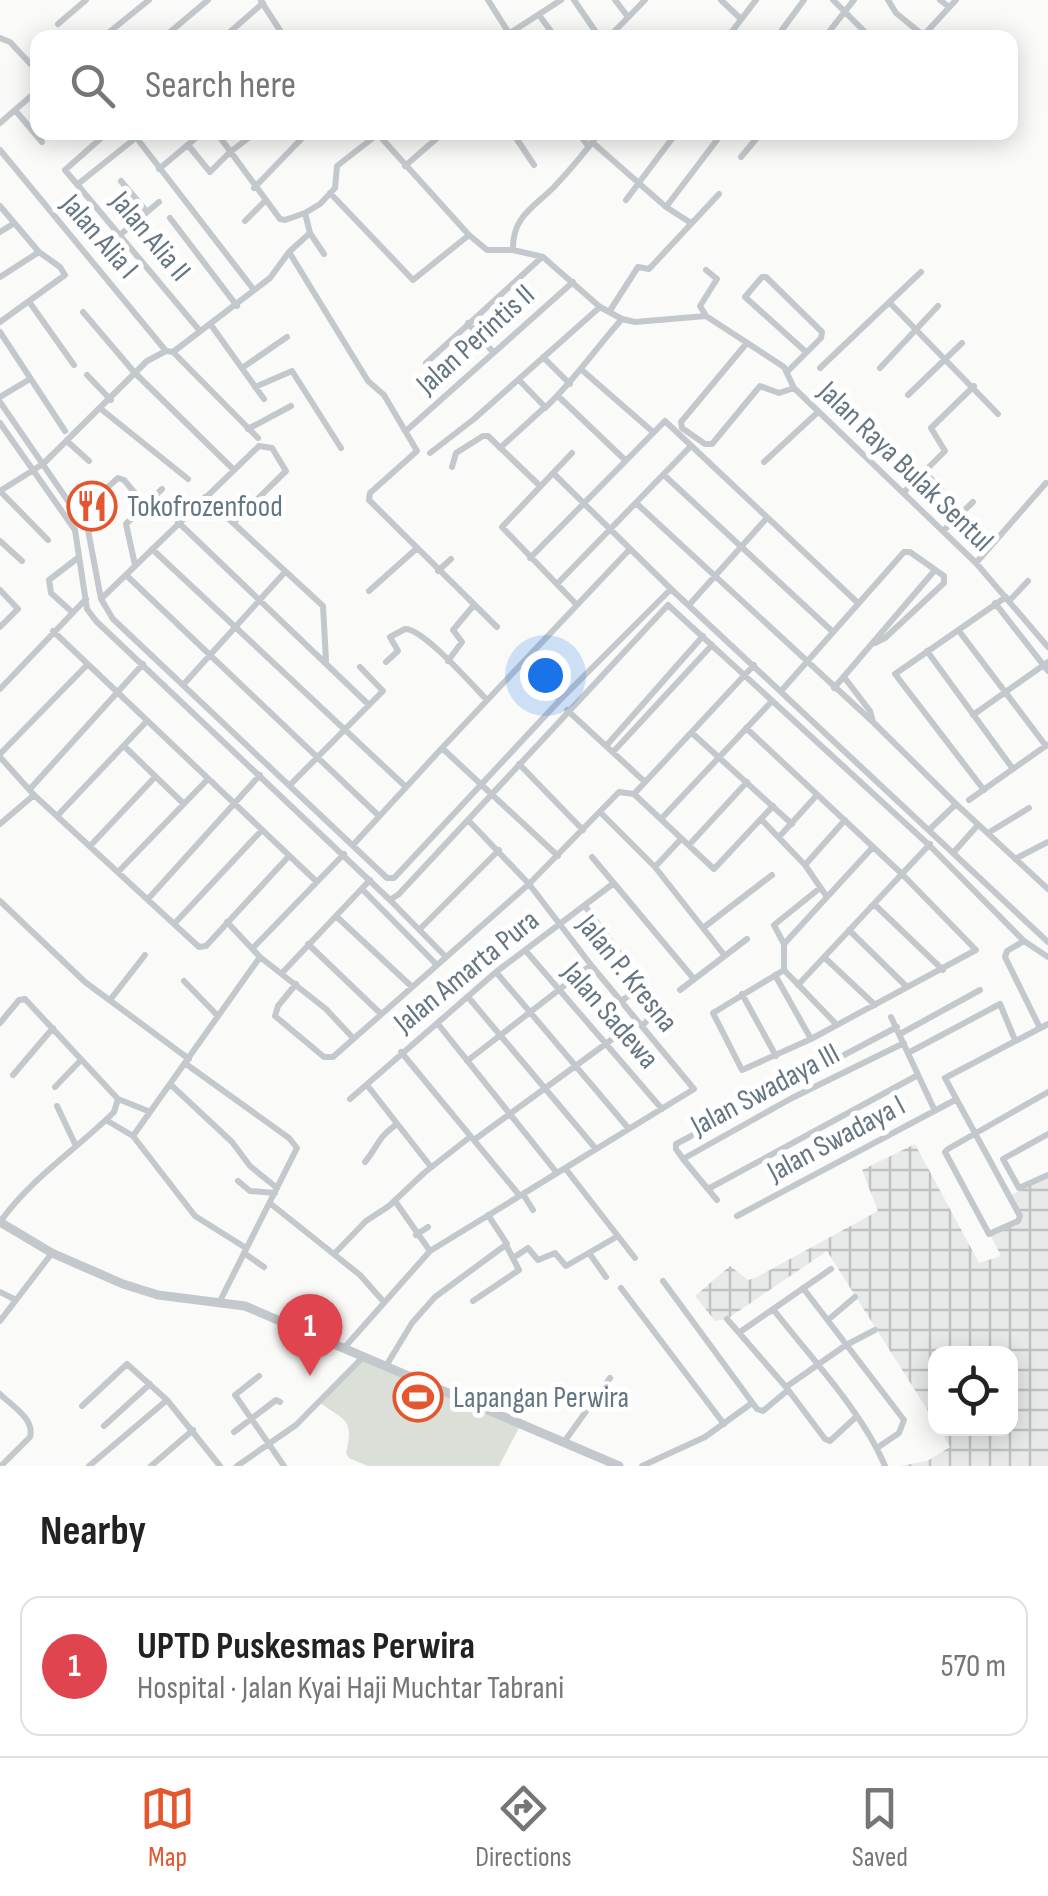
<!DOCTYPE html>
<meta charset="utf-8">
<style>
body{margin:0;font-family:"Sofia Sans Condensed",sans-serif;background:#f6f6f6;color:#222}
.controls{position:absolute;right:30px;bottom:30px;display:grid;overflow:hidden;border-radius:20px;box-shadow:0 5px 25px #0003}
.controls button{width:90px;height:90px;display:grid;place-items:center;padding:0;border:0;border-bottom:2px solid #e0e0e0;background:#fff;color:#222;font:50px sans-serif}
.you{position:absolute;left:545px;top:675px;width:35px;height:35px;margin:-25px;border:8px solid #fff;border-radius:50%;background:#1a73e8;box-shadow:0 0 0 15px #1a73e833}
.badge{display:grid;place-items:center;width:65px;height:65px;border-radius:50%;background:#e4572e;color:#fff;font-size:32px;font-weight:700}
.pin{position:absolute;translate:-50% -82px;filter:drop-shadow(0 2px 5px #0008)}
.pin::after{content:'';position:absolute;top:52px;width:35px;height:30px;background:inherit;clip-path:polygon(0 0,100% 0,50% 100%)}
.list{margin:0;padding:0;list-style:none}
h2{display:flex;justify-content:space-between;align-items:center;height:130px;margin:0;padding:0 40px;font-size:42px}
h2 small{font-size:32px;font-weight:400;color:#767676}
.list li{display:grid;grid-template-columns:65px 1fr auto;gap:30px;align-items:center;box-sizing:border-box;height:140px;margin:0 20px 20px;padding:0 20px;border:2px solid #e0e0e0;border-radius:20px}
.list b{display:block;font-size:38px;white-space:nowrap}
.list p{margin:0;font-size:32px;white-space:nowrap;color:#767676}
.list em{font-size:32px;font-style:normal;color:#767676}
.icon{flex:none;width:55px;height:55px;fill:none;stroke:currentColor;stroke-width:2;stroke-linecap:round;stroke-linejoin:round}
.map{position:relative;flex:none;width:1048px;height:1466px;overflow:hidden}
.search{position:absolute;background:#fff;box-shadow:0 5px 25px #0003;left:30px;right:30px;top:30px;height:110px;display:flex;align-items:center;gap:25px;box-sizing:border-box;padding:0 35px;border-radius:20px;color:#767676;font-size:38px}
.sheet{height:290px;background:#fff}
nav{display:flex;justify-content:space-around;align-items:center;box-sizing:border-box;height:140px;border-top:2px solid #e0e0e0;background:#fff;font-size:28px;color:#767676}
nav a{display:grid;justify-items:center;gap:5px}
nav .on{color:#e4572e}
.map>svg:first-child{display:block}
.industrial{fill:url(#industrial-grid)}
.green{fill:#dadfd7}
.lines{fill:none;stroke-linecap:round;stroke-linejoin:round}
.minor{stroke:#c3c8cc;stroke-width:6}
.tertiary{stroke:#c3c8cc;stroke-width:9}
.labels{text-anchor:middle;stroke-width:10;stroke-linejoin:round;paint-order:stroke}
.street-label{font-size:30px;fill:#657683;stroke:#fff}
.poi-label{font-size:30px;fill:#657683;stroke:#fff;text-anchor:start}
</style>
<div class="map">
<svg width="1048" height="1466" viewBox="0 0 1048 1466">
<defs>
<pattern id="industrial-grid" width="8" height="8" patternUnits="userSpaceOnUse" patternTransform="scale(2.5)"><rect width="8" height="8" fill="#e8e9e9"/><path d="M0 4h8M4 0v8" fill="none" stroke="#c0c1c2"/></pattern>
</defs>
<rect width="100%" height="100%" fill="#fafaf8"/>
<path class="industrial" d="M 915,1144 L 979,1263 L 1001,1256 L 990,1234 L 1018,1221 L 1010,1196 L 1048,1175 L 1048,1466 L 900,1466 L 927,1461 L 950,1447 L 940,1429 L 1010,1428 L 1010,1354 L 936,1354 L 935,1422 L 827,1251 L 727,1319 L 715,1321 L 695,1296 L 730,1266 L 748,1280 L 757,1277 L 878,1211 L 862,1170 Z"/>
<path class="green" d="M 364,1357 L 521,1424 L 499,1466 L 368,1466 L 349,1458 L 346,1453 C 354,1418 346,1422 319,1402 Z"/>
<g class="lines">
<path class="minor" d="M 488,0 L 512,38
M 574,0 L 600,38
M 615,0 L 628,17
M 721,0 L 741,19
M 833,0 L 871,38
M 888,0 L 896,13 L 923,35
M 940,0 L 949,7
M 261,1 L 285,38
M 539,15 L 556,38
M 58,24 L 86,0
M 510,33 L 561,0
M 0,38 L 10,42 L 38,72
M 102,38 L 149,0
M 163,38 L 208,0
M 223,38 L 263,3
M 608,38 L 645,0
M 727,38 L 756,0
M 776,38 L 804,0
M 824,38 L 854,0
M 921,38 L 956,0
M 15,110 L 42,142
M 0,123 L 38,90
M 108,132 L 65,170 L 200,331
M 132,132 L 254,290
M 216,132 L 280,219 L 285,220 L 305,213
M 376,132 L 469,235 L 487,250 L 513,250 L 543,257 L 600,307 L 622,319 L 635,322 L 706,316 L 784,367 L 794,388 L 976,563 L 1048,647
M 512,132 L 534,165
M 578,132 L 588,146
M 592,142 L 666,207 L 691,223
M 188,145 L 210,172 L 229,153 L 256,132
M 0,150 L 166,351
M 741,157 L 762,132
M 405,166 L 444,132
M 159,169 L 203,132
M 121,181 L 147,212
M 78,184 L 143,132
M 254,188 L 308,132
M 330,193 L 413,280 L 469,235
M 626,200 L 677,132
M 0,206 L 39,252 L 60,267 L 65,275 L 0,322
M 666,207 L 723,132
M 170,218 L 237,306
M 245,221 L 265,201
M 0,232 L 13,224
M 310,233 L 324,254
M 121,234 L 159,202
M 513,250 C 512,217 533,208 554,187 C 570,170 586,151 600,132
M 289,252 L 368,381 L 384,395 L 417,451 L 370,493 L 369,500 L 497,627
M 706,270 L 717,279 L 700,306 L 706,316
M 0,277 L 39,252
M 30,303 L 74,365
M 890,303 L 998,414
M 83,312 L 134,372 L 233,469
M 609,312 L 638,267 L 649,269 L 719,194
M 468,323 L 493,352
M 211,325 L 264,399
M 0,332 L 65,431
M 746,344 L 681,422 L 682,428 L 705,444 L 712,444 L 760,386 L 779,393 L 794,388
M 173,352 L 258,438
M 543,357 L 570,384
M 426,363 L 542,257
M 242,368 L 287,337
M 820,368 L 921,272
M 880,368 L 938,306
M 583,371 L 653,432
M 788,371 L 821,338 L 822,332 L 766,277 L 762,277 L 745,297 L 806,352
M 87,375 L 111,400
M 255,387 L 292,371 L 341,448
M 908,395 L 962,343
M 558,396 L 625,460
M 0,397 L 30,379
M 0,402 L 88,530 L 101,599 L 113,619 L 387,878 L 394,878 L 560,700 L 671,589 L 1048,942
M 545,408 C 575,380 595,349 622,319
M 101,409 L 188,479
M 0,423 L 75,530 L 87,609 L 96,621 L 390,900 L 399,894 L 668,605 L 929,845 L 1024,941 L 1048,957
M 248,429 L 291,406
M 407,430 L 573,282
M 68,442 L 89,461
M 500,448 L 545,407 L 519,380
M 430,453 L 474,419 L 600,307
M 572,453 L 502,527 L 577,605
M 764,462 L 818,412
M 452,467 L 456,453 L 483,436 L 488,436 L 540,486
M 924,471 L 942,491
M 553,473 L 671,589
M 664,475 L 833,632
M 0,491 L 43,464 L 147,361 L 166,351 L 173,352 L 270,278 L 289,252 L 310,233 L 305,213 L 320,204 L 335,188 L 337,166 L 378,134
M 0,491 L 48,540
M 903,493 L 945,451 L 931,428 L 974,386
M 205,497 L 323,606 L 326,660
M 636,503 L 873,722 L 956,804 L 930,829
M 78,514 L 118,478 L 124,480 L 145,505
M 178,522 L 369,705 L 290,785
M 943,531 L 973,502
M 0,541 L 22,561
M 152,549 L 406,787
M 530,558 L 665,421 L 858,603
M 976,563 L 1046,483
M 135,565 L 126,524 L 162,489
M 438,571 L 451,559
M 126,575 L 379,816
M 557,584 L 690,447
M 0,590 L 18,609 L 0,627
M 369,591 L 416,549
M 102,598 L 259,446 L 272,448 L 286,471 L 233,523
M 1009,601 L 1028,581
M 995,603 L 1048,671
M 689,605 L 766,519
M 72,612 L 51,593 L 49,580 L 79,557
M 53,631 L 317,882
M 959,631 L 1046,746
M 927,651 L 1013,769
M 448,661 L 462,642 L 453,630 L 474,605
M 386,662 L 398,651 L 390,637 C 392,636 403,630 405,629 C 423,628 474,687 487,700
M 522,663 L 560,700
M 360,667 L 383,691 L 369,705
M 844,677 L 870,711 L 873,722
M 183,685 L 285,572
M 834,688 L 935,570
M 0,689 L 86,599
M 782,690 L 904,552 L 910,552 L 944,576 L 944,583 L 885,638 L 875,643
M 567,710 L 645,782
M 973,715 L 1048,662
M 746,728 L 902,874 L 976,950 L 811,1039 L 742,1070 L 713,1013 L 784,970
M 692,733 L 792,824
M 124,746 L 184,804
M 606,746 L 703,636
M 613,752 L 712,645
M 0,754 L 87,665
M 0,757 L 34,795 L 199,947 L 206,946 L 289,856
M 519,764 L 583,830
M 30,789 L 143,664
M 984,790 L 895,674 L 1006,597
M 634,794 L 714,869 L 773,806
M 969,800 L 1047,745
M 956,804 L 1048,889
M 600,812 L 655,867
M 58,815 L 147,721
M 661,819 L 772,701
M 761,819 L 805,865 L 827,897
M 0,824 L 34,795
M 988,833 L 1029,808
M 779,837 L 817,795
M 681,839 L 655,867 L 725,956
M 91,845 L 155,777
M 353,845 L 442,748
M 689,845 L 747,782
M 953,853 L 978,825
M 558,856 L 442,748 L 629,550
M 592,857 L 694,979
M 1015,859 L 1048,842
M 805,865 L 845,820
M 119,871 L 208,779
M 362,889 L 436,964
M 148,899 L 260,775
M 390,900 L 445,956
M 0,901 L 85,982 L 189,1059
M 874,904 L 943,970
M 585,906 L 659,1008 L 642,1026
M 336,916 L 411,986
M 227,922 L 260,957 L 326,1009 L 353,1038
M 175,923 L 262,830
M 703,928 L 772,875
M 420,929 L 499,850
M 849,930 L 907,987
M 1024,941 L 1007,951 L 1005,957 L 1040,1028
M 308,944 L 381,1014
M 784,944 L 774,925 L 820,888
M 253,948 L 344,854
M 525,950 L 662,1109
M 824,957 L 875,1005
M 496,972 L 629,1129
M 282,973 L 370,880
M 775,975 L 811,1039
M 184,981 L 217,1015
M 296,984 L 278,1006 L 275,1016 L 324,1057 L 333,1057 L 529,884 L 619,792 L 634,794 L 754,665
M 798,985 L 930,844
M 680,990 L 747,939
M 742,994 L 776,1056
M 468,997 L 596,1149
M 110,1000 L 145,955
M 621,1001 L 644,986
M 891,1017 L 935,1111
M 0,1023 L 19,1000 L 25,999 L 118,1099 L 114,1112 C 76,1150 32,1177 0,1222
M 438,1024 L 557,1173
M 1048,1024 L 945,1078 L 1020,1216 L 1018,1221 L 989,1234 L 945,1152 L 948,1149 L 1048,1092
M 837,1025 L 784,970 L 784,944 L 873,847
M 900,1034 L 980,990
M 401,1052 L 520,1196
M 908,1053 L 1000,1004 L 1015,1040
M 467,1061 L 591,965
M 186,1064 L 289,1138 L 297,1148 L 220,1301
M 13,1075 L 53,1028
M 170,1084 L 232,1142 L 250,1166 L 277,1188
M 367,1085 L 431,1167
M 55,1087 L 81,1060
M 118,1099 L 148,1111
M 350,1099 L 496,972 L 614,883
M 57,1106 L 76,1146
M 106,1120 L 133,1136
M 1048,1134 L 1003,1159 L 1019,1188 L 1048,1175
M 474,1140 L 637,1021
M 683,1159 L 676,1149 L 676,1144 L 897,1027
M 365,1162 C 379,1145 377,1138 397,1124
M 565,1168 L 635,1258
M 238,1181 L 250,1191 L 275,1193
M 708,1189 L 918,1075
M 523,1194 L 533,1210
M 717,1200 L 683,1159 L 792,1098 L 904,1043
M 395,1201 L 430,1251
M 271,1204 L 360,1275 L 383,1301
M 737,1216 L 955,1100
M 416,1235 L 428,1227
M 246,1248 L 195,1216 L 133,1136 L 260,957
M 244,1253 L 264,1267
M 589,1253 L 606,1277
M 334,1254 L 366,1221 L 389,1206 L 424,1173 L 470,1137
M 513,1258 L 528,1248 L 538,1260 L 555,1253 L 566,1266 L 618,1236
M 663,1281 L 757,1409 L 763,1411 L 788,1390
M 621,1288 L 724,1424
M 803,1288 L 904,1420 L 899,1433 L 877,1448
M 0,1292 L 16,1300
M 473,1301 L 519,1270 L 506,1245
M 773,1309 C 810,1357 862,1411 885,1466
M 727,1319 L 786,1387 L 825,1439 L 830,1441 L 856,1417
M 828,1320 L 855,1297
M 0,1321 L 52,1253
M 740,1332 L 831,1269
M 344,1348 L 430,1251 L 694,1089 L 591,965 L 529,884 L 468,820
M 386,1366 L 412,1323 L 435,1297 L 507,1244 L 488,1215
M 259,1376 L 235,1395 L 284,1466
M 786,1387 L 846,1345 L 875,1330
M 0,1394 C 12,1406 35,1419 30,1437 L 1,1466
M 82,1406 L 127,1364 L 167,1400 L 220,1466
M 104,1426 L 150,1384
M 234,1432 L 276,1400 L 280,1402
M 564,1442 L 610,1378
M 89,1466 L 167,1400
M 151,1466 L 193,1430
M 237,1466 L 296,1425 L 363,1357
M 642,1466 L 705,1437 L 752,1403"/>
<path class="tertiary" d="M 0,1222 L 52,1253 L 123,1284 L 158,1295 L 245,1306 L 619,1466"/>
</g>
<defs>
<g id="restaurant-ring" transform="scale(2.5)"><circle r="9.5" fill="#fff" stroke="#e4572e" stroke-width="1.5"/><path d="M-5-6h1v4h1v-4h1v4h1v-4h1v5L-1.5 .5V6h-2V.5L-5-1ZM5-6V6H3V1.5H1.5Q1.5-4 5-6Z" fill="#e4572e"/></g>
<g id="stadium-ring" transform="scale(2.5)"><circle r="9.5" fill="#fff" stroke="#e4572e" stroke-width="1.5"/><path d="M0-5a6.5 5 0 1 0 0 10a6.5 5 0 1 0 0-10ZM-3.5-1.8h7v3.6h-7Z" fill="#e4572e"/></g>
</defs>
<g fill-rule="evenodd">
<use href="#restaurant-ring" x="92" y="506"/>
<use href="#stadium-ring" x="418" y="1397"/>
</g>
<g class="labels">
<g class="street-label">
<text transform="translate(100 236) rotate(49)" y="10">Jalan Alia I</text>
<text transform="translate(151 236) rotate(50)" y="10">Jalan Alia II</text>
<text transform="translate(475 339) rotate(-42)" y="10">Jalan Perintis II</text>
<text transform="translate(906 466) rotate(44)" y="10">Jalan Raya Bulak Sentul</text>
<text transform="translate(466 971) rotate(-39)" y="10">Jalan Amarta Pura</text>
<text transform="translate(628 973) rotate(51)" y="10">Jalan P. Kresna</text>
<text transform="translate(611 1015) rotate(49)" y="10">Jalan Sadewa</text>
<text transform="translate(765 1089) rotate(-28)" y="10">Jalan Swadaya III</text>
<text transform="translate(836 1138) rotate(-28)" y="10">Jalan Swadaya I</text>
</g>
<g class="poi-label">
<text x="127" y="516">Tokofrozenfood</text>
<text x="453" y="1407">Lapangan Perwira</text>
</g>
</g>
</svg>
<div class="controls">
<button><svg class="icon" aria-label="locate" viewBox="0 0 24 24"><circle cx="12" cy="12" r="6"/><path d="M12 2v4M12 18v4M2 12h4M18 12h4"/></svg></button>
</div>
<div class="you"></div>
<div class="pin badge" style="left:310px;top:1376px;background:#e0444e">1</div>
<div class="search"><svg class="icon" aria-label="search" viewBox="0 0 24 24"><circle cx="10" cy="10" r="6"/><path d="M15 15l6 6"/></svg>Search here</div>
</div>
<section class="sheet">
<h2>Nearby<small></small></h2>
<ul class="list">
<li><span class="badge" style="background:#e0444e">1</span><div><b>UPTD Puskesmas Perwira</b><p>Hospital · Jalan Kyai Haji Muchtar Tabrani</p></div><em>570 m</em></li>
</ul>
</section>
<nav>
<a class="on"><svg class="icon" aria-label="map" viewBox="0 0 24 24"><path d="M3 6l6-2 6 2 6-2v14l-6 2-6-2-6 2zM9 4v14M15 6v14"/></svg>Map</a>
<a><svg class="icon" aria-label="directions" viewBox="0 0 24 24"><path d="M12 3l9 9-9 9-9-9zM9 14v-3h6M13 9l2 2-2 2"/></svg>Directions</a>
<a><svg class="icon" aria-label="saved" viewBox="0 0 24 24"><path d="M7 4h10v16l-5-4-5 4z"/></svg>Saved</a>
</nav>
